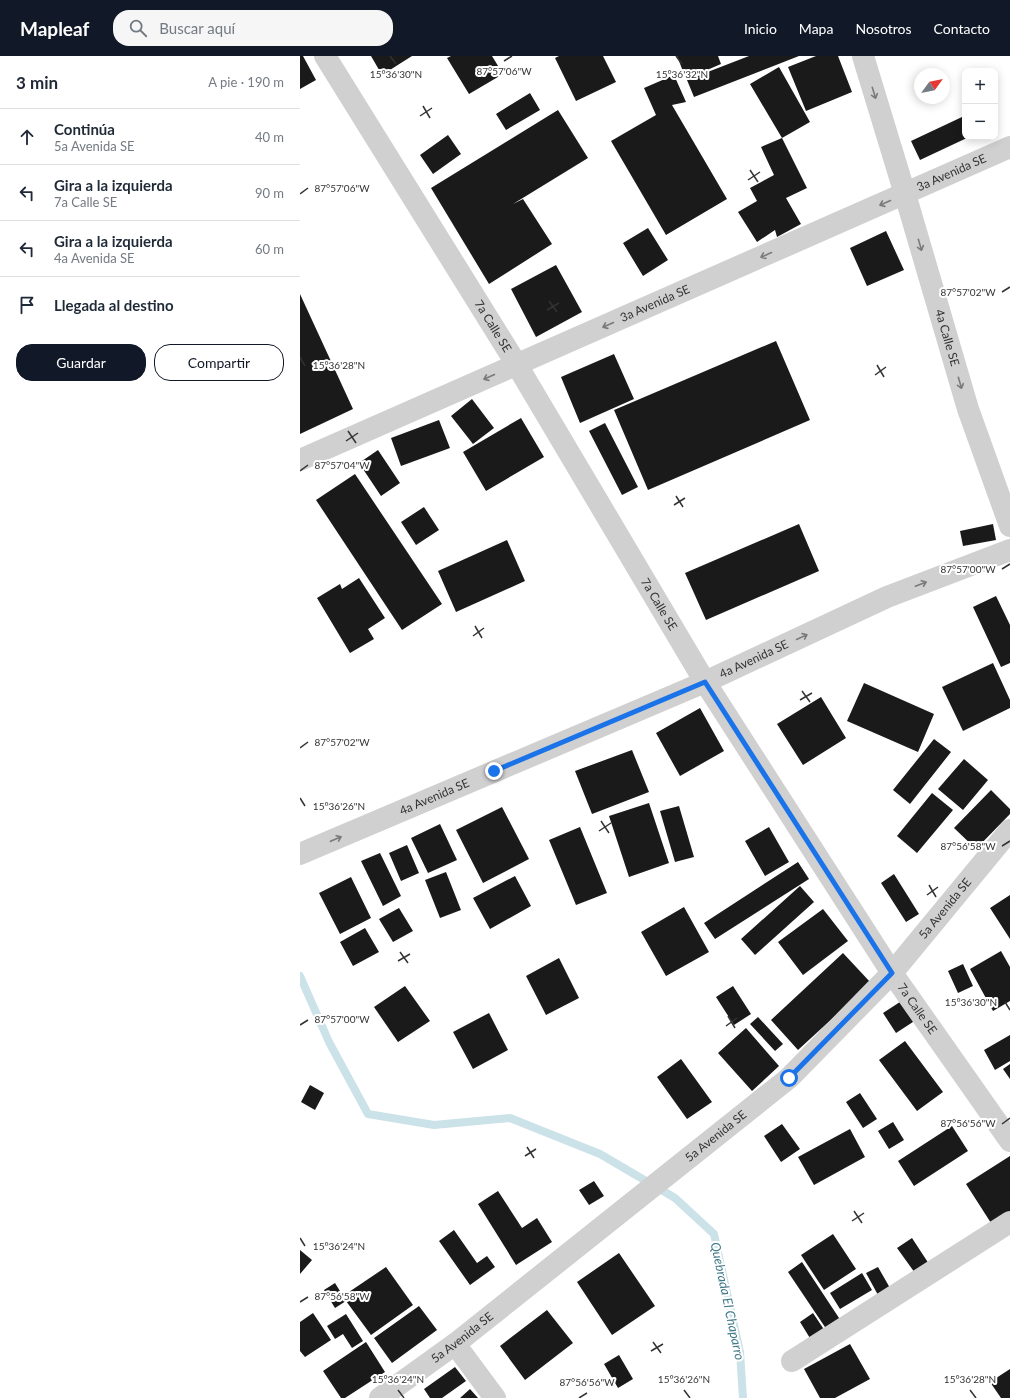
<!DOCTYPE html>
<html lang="es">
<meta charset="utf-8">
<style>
body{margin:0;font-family:Lato,sans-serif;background:#f6f6f7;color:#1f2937}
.controls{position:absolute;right:12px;top:12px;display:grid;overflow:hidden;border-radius:8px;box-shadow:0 2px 10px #0003}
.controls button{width:36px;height:36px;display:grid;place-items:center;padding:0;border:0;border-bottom:1px solid #e0e1e3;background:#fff;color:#1f2937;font:20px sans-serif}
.compass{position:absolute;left:614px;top:12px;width:36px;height:36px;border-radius:50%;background:#fff;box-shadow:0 2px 10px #0003;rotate:57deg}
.stop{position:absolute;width:12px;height:12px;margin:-9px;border:3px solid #1a73e8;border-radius:50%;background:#fff}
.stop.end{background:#1a73e8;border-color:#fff;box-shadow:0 1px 4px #0008}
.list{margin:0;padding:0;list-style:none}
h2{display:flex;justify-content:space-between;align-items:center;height:52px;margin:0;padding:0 16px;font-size:17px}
h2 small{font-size:13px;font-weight:400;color:#747a83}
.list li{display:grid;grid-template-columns:26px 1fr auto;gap:12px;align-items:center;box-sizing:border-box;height:56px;padding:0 16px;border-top:1px solid #e0e1e3}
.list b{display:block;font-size:15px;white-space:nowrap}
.list p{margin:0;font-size:13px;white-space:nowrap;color:#747a83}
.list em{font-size:13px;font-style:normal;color:#747a83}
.actions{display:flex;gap:8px;padding:12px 16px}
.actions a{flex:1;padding:9px 0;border:1px solid #111827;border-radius:16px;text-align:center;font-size:14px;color:#111827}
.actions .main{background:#111827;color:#fff}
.icon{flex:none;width:22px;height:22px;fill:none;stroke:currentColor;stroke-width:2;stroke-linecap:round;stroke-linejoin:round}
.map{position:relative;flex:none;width:710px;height:1342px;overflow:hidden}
header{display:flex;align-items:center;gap:24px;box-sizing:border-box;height:56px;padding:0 20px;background:#111827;color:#fff}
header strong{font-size:19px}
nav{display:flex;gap:22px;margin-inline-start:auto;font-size:14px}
.search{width:280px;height:36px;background:#f6f6f7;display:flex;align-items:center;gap:10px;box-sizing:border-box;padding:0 14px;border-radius:16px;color:#747a83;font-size:15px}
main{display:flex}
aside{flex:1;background:#fff}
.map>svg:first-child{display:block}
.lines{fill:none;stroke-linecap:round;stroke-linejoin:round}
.stream{stroke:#cbe2e8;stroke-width:8}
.building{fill:#1a1a1a}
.street{stroke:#d0d0d0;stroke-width:22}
.oneway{stroke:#7a7a7a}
.route{stroke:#1a73e8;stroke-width:5}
.ticks{fill:none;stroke:#333;stroke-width:1.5}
.labels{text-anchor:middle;stroke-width:4;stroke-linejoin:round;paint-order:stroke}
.street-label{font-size:12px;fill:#333;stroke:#fff}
.water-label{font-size:13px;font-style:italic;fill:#427a8a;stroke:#fff}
.ticks-label{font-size:10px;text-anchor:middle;fill:#333;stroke:#fff;stroke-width:4;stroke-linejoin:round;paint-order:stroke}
</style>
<header>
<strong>Mapleaf</strong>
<div class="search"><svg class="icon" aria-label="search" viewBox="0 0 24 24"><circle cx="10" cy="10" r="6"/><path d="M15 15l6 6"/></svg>Buscar aquí</div>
<nav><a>Inicio</a><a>Mapa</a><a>Nosotros</a><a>Contacto</a></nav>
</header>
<main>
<aside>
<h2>3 min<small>A pie · 190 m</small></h2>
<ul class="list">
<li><svg class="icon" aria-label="ahead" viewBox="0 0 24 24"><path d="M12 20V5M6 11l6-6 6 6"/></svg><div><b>Continúa</b><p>5a Avenida SE</p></div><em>40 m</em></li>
<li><svg class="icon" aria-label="left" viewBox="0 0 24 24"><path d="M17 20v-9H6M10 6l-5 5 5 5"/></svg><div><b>Gira a la izquierda</b><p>7a Calle SE</p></div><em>90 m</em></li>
<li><svg class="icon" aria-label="left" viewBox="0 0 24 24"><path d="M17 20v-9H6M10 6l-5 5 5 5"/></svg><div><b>Gira a la izquierda</b><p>4a Avenida SE</p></div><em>60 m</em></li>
<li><svg class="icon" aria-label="arrive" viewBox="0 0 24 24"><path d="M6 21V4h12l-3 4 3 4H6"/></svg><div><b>Llegada al destino</b></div></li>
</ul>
<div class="actions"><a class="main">Guardar</a><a>Compartir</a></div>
</aside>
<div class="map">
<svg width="710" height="1342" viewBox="0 0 710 1342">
<rect width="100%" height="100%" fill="#fff"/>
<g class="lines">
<path class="stream" d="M 0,920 L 29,986 L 68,1058 L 134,1069 L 210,1062 L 300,1098 L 375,1142 L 414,1178 L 440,1296 L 443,1342"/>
</g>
<path class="building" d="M 0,0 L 3,0 L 16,24 L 0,33 Z
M 71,0 L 112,0 L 82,19 Z
M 151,0 L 192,0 L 203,18 L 169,38 L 147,2 Z
M 259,0 L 303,0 L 316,26 L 276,45 L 255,2 Z
M 377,0 L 418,0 L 421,8 L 386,23 Z
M 449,0 L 499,0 L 394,41 L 387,24 Z
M 516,0 L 538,0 L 552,36 L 506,55 L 488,11 Z
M 479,11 L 510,66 L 482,82 L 450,28 Z
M 374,19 L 386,46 L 372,49 L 427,143 L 366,179 L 311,85 L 356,59 L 344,32 Z
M 230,37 L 240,54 L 206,74 L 196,58 Z
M 258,54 L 288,102 L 213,148 L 223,143 L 252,188 L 189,228 L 131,132 Z
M 662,61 L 665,67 L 665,81 L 669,81 L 620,104 L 611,85 Z
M 148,79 L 161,98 L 133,118 L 120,99 Z
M 482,82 L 507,132 L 486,142 L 501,168 L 477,181 L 475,174 L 457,186 L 438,156 L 457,145 L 450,132 L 474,119 L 461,91 Z
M 348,172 L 368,204 L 343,220 L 323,187 Z
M 586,175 L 604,214 L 567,230 L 550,192 Z
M 256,209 L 282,256 L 236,281 L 211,233 Z
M 0,238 L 53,353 L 0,378 Z
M 476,285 L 510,364 L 348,434 L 314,354 Z
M 314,298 L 334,343 L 280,367 L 261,321 Z
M 172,343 L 194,372 L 173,388 L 151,360 Z
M 221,362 L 244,401 L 186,435 L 163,396 Z
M 139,364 L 150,392 L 101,410 L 91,382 Z
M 305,367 L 338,431 L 322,439 L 289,375 Z
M 78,394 L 100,427 L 81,440 L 59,407 Z
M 55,418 L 142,548 L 102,574 L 16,444 Z
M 124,451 L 139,474 L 116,489 L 101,466 Z
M 499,468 L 519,515 L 406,564 L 385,517 Z
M 693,468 L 696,484 L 663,490 L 660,475 Z
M 207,484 L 225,525 L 156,556 L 138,515 Z
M 59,522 L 85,562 L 68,573 L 74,583 L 50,597 L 17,542 L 40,528 L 42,533 Z
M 696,540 L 710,569 L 710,607 L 701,611 L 673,551 Z
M 693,607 L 710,644 L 710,652 L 663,675 L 642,631 Z
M 564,627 L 634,658 L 618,696 L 547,665 Z
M 521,641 L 546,682 L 503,709 L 477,668 Z
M 400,652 L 424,695 L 380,720 L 356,677 Z
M 634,683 L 651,696 L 610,748 L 593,734 Z
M 332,694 L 349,736 L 292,758 L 275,715 Z
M 664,703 L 688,724 L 663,754 L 638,733 Z
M 691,734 L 710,753 L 710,758 L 676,793 L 654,772 Z
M 632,737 L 653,754 L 617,797 L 597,780 Z
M 349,747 L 369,807 L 329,821 L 309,760 Z
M 379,750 L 394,801 L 375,806 L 360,755 Z
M 202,751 L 229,803 L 183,827 L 156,774 Z
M 140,768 L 157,804 L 128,817 L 111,782 Z
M 280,771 L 307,837 L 276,849 L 249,784 Z
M 469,771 L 489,806 L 465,820 L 445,785 Z
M 107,789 L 119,817 L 101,825 L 89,797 Z
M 80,797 L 101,840 L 83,850 L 61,805 Z
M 498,806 L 509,823 L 415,883 L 404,867 Z
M 146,816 L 161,854 L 140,862 L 125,824 Z
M 594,818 L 619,858 L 606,866 L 581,827 Z
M 215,820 L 231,850 L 190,873 L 173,842 Z
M 51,821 L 71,862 L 40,878 L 19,837 Z
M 500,830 L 514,846 L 455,899 L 441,883 Z
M 710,839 L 710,883 L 690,852 Z
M 384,851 L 409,896 L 366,920 L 341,876 Z
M 99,852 L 113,875 L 93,886 L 79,863 Z
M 523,853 L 548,885 L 503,919 L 478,886 Z
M 65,872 L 79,896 L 53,910 L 40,886 Z
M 701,895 L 710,911 L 710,945 L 693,955 L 670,913 Z
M 543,897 L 571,927 L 498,994 L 471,964 Z
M 259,902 L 279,942 L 246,959 L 226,920 Z
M 663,908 L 673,930 L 658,937 L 648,915 Z
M 105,930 L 130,965 L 98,986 L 74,951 Z
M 433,930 L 451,958 L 434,969 L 416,941 Z
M 603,944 L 616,964 L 596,977 L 583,957 Z
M 189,957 L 208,994 L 173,1013 L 153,976 Z
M 458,961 L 483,988 L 475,995 L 450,968 Z
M 446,972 L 479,1010 L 452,1035 L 418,997 Z
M 710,979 L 710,1005 L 695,1014 L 684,994 Z
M 605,985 L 643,1036 L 617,1055 L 579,1004 Z
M 381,1003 L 412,1046 L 387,1063 L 357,1021 Z
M 710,1008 L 710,1023 L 703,1013 Z
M 10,1029 L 24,1037 L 15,1054 L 1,1046 Z
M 560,1037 L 577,1063 L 563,1072 L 546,1046 Z
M 593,1066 L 604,1084 L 589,1093 L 578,1075 Z
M 482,1068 L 500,1093 L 481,1106 L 464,1080 Z
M 652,1070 L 668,1095 L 614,1130 L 598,1105 Z
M 550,1073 L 565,1101 L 514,1129 L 498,1101 Z
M 710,1100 L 710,1155 L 691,1167 L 666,1128 Z
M 294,1125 L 304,1140 L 289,1149 L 279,1134 Z
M 198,1135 L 222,1172 L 237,1162 L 252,1186 L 216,1209 L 178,1148 Z
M 154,1174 L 177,1207 L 187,1200 L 195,1211 L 170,1229 L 139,1185 Z
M 533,1178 L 556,1213 L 524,1234 L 501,1199 Z
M 612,1182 L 629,1208 L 615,1217 L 597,1192 Z
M 0,1194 L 12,1204 L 0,1218 Z
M 319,1197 L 355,1250 L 312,1279 L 277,1226 Z
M 502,1206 L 543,1268 L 529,1277 L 488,1216 Z
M 86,1211 L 113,1249 L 71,1279 L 46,1245 L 35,1252 L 24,1234 L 35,1227 L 43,1240 Z
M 578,1211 L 590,1232 L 578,1239 L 566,1217 Z
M 562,1217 L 572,1234 L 540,1253 L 530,1237 Z
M 119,1250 L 137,1274 L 92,1307 L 74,1282 Z
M 247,1254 L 273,1287 L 225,1324 L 200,1290 Z
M 13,1257 L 31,1284 L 5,1301 L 0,1295 L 0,1266 Z
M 513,1257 L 527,1278 L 513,1287 L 500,1266 Z
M 46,1258 L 63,1285 L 52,1292 L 43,1278 L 35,1283 L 27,1270 Z
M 66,1286 L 85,1316 L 45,1342 L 41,1342 L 23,1315 Z
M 550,1288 L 570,1323 L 535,1342 L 520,1342 L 504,1313 Z
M 319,1299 L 333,1323 L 318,1332 L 304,1308 Z
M 155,1311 L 166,1325 L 142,1342 L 130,1342 L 124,1333 Z
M 710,1313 L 710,1342 L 701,1342 L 690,1326 Z
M 170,1333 L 178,1342 L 160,1342 Z"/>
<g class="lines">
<g class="street">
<path id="s1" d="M 25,0 L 217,309 L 405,626 L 592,917 L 710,1085"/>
<path id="s2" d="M 563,0 L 605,138 L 668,353 L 710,470"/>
<path id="s3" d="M 0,404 L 710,91"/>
<path id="s4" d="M 0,798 L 405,626 L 587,541 L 710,494"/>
<path d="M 155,1288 L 195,1342"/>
<path d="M 492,1305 L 710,1166"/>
<path id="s5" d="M 80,1342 L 155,1288 L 489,1022 L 592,917 L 710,774"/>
</g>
</g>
<defs><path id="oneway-shaft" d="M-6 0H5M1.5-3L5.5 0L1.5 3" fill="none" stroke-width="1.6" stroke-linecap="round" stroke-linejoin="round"/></defs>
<g class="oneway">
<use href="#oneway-shaft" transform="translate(574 37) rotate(73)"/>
<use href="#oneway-shaft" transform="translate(585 147) rotate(156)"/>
<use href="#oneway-shaft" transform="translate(620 189) rotate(74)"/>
<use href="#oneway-shaft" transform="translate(466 199) rotate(156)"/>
<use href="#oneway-shaft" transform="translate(308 269) rotate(156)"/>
<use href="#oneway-shaft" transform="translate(189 321) rotate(156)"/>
<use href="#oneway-shaft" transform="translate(660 327) rotate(74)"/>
<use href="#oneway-shaft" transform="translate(621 528) rotate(-21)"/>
<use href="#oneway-shaft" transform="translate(502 581) rotate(-25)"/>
<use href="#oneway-shaft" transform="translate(36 783) rotate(-23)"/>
</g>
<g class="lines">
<path class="route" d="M 194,715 L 405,626 L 592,917 L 489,1022"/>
</g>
<path class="ticks" d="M 90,0 L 96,8M 376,0 L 382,8M 204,5 L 212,0M 123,50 L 130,62M 120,60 L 132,52M 450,114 L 458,126M 448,124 L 460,116M 0,138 L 8,132M 702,236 L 710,231M 249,245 L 257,256M 247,254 L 259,247M 0,301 L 5,310M 577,309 L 584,321M 575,319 L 586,311M 48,375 L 56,387M 46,385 L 58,377M 0,415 L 8,409M 376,440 L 383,451M 374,449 L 385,442M 702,513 L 710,508M 175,570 L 182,582M 173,580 L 184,572M 502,635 L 510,646M 500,644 L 512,637M 0,692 L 8,686M 0,742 L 5,750M 301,765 L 309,777M 299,775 L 311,767M 702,790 L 710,785M 629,829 L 636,841M 627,839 L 638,831M 100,896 L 108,907M 98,905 L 110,898M 705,946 L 710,954M 428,960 L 435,972M 0,969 L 8,964M 426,970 L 437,962M 702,1068 L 710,1062M 227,1091 L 234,1102M 225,1100 L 236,1093M 554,1155 L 562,1167M 552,1165 L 564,1157M 0,1182 L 5,1190M 0,1246 L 8,1241M 353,1286 L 361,1297M 351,1295 L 363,1288M 98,1334 L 104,1342M 384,1334 L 390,1342M 670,1334 L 676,1342M 279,1342 L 287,1337"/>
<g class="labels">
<g class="street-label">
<text dy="4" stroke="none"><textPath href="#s3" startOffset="712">3a Avenida SE</textPath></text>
<text dy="4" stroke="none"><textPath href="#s3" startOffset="388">3a Avenida SE</textPath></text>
<text dy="4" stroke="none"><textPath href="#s1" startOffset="318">7a Calle SE</textPath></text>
<text dy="4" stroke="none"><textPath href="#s2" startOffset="294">4a Calle SE</textPath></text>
<text dy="4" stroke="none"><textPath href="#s1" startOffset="642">7a Calle SE</textPath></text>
<text dy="4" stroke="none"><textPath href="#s4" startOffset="494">4a Avenida SE</textPath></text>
<text dy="4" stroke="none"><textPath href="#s4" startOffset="146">4a Avenida SE</textPath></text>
<text dy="4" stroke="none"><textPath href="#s5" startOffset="750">5a Avenida SE</textPath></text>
<text dy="4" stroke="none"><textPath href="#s1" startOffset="1122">7a Calle SE</textPath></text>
<text dy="4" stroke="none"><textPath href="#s5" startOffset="426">5a Avenida SE</textPath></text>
<text dy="4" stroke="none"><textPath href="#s5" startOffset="102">5a Avenida SE</textPath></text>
</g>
<g class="water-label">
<text transform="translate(428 1245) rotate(78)" y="5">Quebrada El Chaparro</text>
</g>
</g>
<g class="ticks-label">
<text x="204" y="19">87°57'06"W</text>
<text x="382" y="22">15°36'32"N</text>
<text x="96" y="22">15°36'30"N</text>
<text x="42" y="136">87°57'06"W</text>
<text x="668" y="240">87°57'02"W</text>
<text x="39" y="313">15°36'28"N</text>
<text x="42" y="413">87°57'04"W</text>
<text x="668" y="517">87°57'00"W</text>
<text x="42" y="690">87°57'02"W</text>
<text x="39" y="754">15°36'26"N</text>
<text x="668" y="794">87°56'58"W</text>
<text x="671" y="950">15°36'30"N</text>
<text x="42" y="967">87°57'00"W</text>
<text x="668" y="1071">87°56'56"W</text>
<text x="39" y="1194">15°36'24"N</text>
<text x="42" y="1244">87°56'58"W</text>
<text x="98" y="1327">15°36'24"N</text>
<text x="384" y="1327">15°36'26"N</text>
<text x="670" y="1327">15°36'28"N</text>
<text x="287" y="1330">87°56'56"W</text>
</g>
</svg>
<div class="controls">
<button>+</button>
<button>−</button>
</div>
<svg class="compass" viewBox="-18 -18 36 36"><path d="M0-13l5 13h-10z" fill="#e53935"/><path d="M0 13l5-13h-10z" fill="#747a83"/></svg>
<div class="stop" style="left:489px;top:1022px"></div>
<div class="stop end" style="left:194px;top:715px"></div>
</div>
</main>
